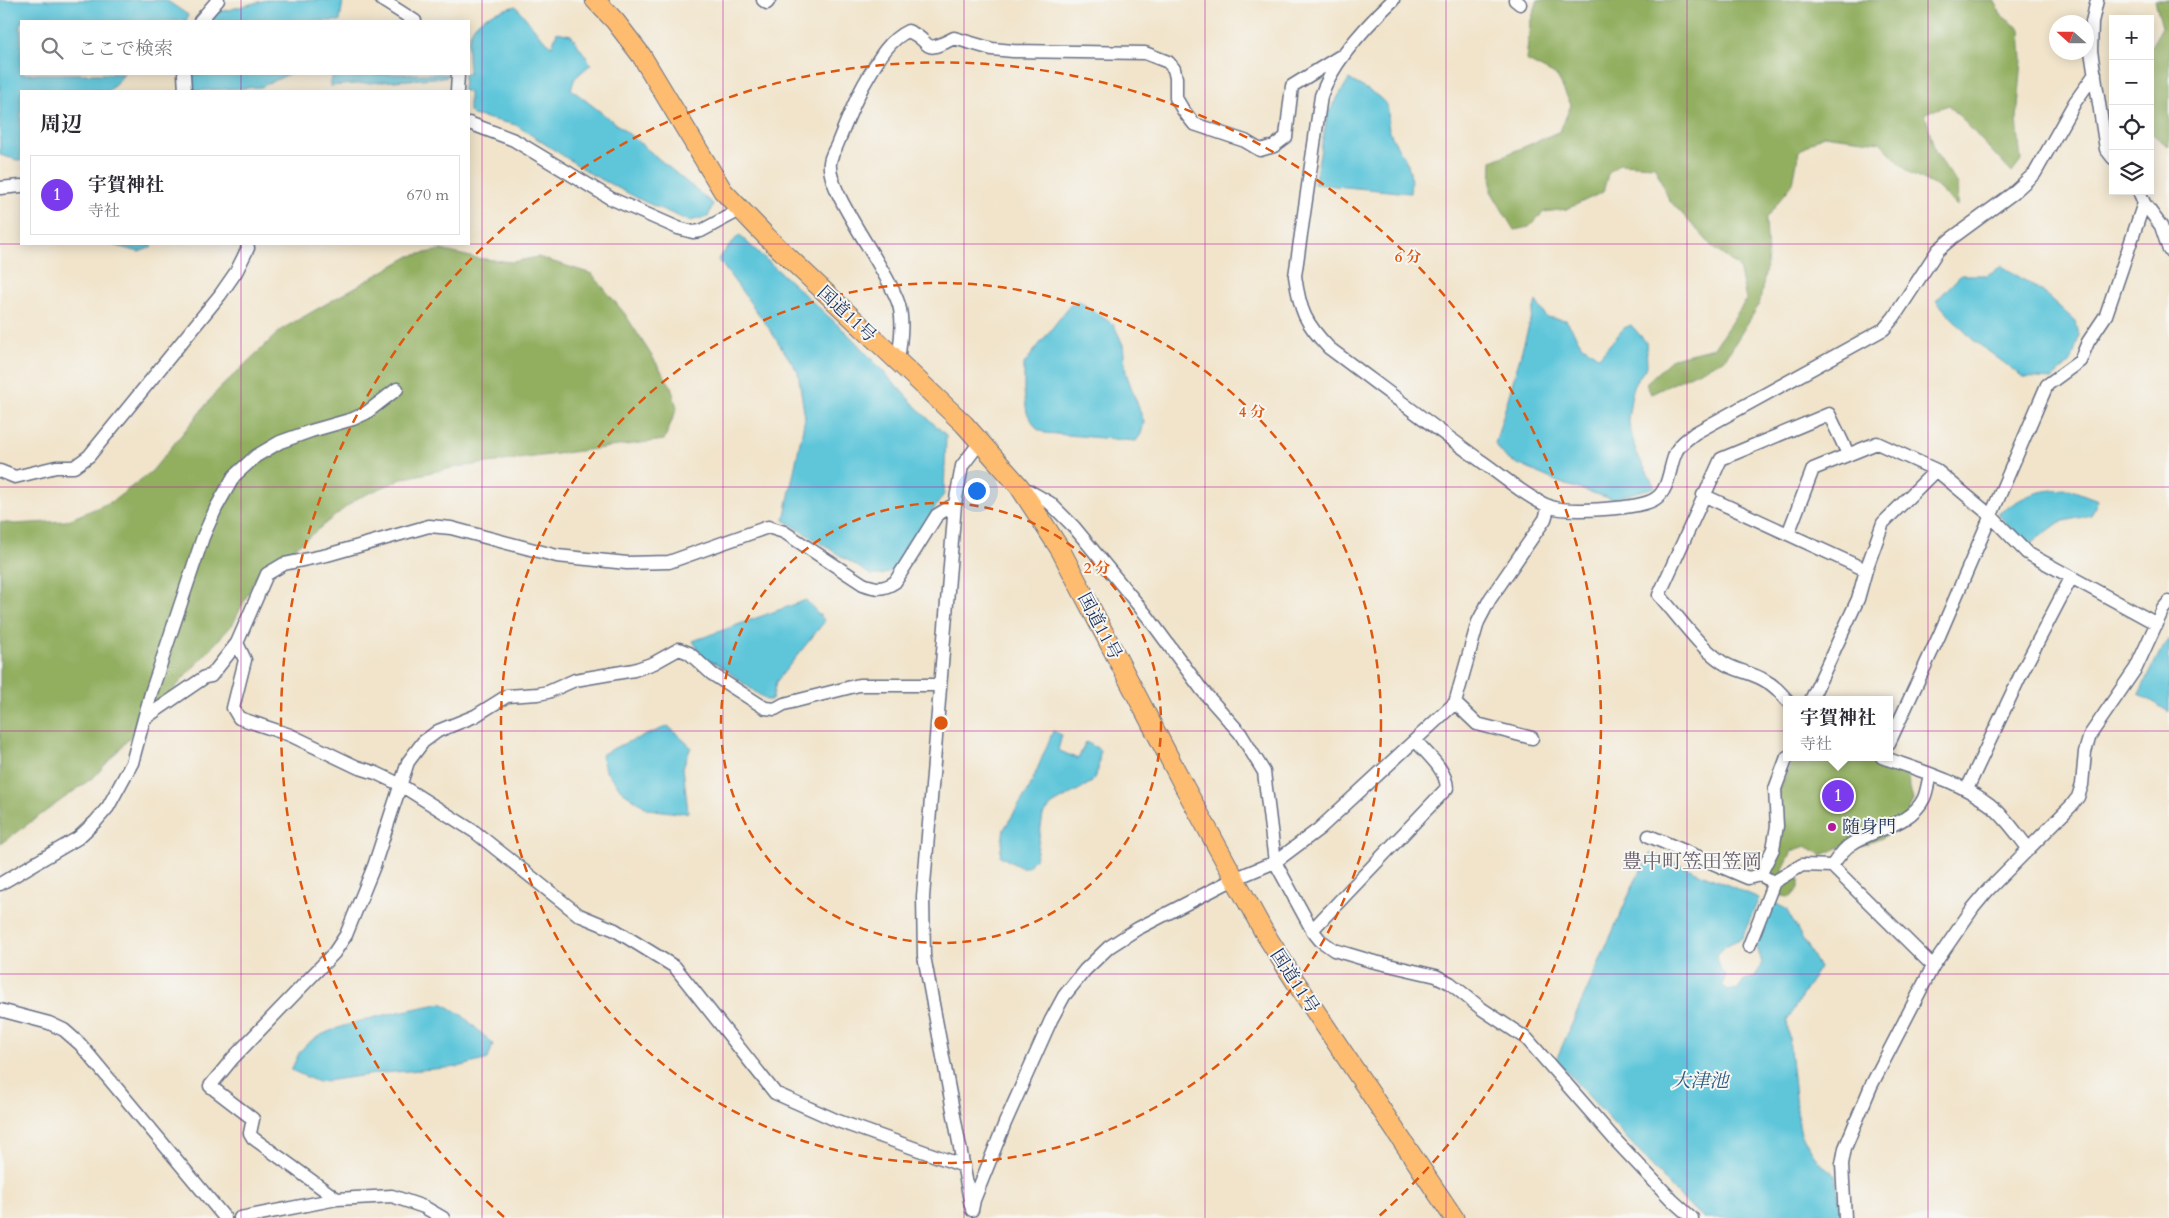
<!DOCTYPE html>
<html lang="ja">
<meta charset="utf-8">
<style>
body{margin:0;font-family:Cardo,"Noto Serif JP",serif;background:#f7f7f7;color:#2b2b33}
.controls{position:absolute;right:15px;top:15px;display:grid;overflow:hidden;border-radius:0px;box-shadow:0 2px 12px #0003}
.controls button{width:45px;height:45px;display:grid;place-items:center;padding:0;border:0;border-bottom:1px solid #e1e1e2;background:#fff;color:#2b2b33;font:25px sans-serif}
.compass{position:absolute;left:2049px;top:15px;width:45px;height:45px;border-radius:50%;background:#fff;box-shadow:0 2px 12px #0003;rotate:291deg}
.you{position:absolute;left:976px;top:490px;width:18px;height:18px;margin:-12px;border:4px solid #fff;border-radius:50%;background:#1a73e8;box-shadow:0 0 0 8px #1a73e833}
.badge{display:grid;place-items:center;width:32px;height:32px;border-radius:50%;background:#7c3aed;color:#fff;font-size:16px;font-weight:700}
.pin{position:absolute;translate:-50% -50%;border:2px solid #fff;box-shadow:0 1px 5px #0006}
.popup{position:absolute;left:1783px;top:696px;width:110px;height:65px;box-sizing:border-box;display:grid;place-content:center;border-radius:0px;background:#fff;filter:drop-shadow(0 1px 4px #0005);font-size:16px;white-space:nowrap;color:#7c7c81}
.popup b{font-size:19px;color:#2b2b33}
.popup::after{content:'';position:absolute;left:50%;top:100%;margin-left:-10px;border:10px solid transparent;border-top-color:#fff}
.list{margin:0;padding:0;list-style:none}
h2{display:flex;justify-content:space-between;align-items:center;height:65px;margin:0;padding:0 20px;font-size:21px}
h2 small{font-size:16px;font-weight:400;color:#7c7c81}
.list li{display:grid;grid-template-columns:32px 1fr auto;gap:15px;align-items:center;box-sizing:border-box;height:80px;margin:0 10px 10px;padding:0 10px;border:1px solid #e1e1e2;border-radius:0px}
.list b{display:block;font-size:19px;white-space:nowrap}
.list p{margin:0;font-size:16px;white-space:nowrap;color:#7c7c81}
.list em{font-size:16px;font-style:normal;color:#7c7c81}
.icon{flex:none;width:28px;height:28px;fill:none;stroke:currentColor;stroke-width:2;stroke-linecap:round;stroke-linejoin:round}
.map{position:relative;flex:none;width:2169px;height:1218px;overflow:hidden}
.search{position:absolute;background:#fff;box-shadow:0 2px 12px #0003;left:20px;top:20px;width:450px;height:55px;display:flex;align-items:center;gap:12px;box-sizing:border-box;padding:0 18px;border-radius:0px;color:#7c7c81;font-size:19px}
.panel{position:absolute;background:#fff;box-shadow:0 2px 12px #0003;left:20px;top:90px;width:450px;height:155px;border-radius:0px}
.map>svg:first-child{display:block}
.forest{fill:#92af61;stroke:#566f60}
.water{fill:#5ec6da;stroke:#3c7a9c}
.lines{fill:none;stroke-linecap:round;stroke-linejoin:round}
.minor-casing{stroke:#666e84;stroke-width:15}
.highway-casing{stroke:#666e84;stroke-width:21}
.minor{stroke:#fff;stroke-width:12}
.highway{stroke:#febc70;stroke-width:19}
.grid{fill:none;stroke:#b5179e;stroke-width:1;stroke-opacity:0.55}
.ring{fill:none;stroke:#de5710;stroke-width:2.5;stroke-dasharray:9 6}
.poi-dot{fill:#b5179e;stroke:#f6f6f2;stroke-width:2}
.labels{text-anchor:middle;stroke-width:4;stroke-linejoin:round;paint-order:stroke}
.street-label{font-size:18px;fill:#1b2f5e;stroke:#f6f6f2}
.poi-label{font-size:18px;fill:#1b2f5e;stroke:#f6f6f2;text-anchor:start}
.water-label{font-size:19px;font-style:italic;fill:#2f5c83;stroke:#f6f6f2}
.quarter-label{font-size:20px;fill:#665c6a;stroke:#f6f6f2}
.centre{fill:#de5710;stroke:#f6f6f2;stroke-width:2.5}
.ring-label{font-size:15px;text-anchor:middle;font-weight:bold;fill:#de5710;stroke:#f6f6f2;stroke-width:4;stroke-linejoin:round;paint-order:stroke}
</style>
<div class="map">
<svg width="2169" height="1218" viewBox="0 0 2169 1218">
<rect width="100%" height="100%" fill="#f6f6f2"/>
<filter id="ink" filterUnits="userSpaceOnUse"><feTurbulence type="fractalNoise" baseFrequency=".02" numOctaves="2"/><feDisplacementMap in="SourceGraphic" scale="10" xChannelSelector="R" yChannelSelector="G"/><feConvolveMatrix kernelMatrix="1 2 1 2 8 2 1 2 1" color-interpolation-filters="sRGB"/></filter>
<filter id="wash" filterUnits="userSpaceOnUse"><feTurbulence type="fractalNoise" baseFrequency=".0096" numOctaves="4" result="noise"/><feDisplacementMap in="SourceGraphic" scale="20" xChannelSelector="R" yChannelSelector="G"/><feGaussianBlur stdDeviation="1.12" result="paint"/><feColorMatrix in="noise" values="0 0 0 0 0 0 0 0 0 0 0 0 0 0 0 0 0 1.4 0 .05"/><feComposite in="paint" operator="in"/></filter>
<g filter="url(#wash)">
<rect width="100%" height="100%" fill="#f1e4cb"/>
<path class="forest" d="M 1538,0 L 1994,0 L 2001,15 L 2020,29 L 2022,60 L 2017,119 L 2021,161 L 2012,173 L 1949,105 L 1925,113 L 1935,152 L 1958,185 L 1957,206 L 1936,186 L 1910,174 L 1880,142 L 1823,135 L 1799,151 L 1793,183 L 1766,219 L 1768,258 L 1759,305 L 1725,359 L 1651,394 L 1646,383 L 1673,358 L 1714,348 L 1746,300 L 1739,267 L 1716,250 L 1669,200 L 1655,166 L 1619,164 L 1608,174 L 1603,192 L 1567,209 L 1544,212 L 1529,227 L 1514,230 L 1491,191 L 1492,161 L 1560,131 L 1571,105 L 1557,76 L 1526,60 L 1530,23 Z
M 2155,0 L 2169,0 L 2169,147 L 2150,132 L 2150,48 L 2162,27 Z
M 441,250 L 475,258 L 512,262 L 538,257 L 592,274 L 625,314 L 671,386 L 677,408 L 664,440 L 457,467 L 404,478 L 356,499 L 301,543 L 260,569 L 233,624 L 95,776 L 0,844 L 0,522 L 15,524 L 66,521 L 113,501 L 152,471 L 218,390 L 282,329 L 410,256 Z
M 1794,757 L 1857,757 L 1863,760 L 1883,762 L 1907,775 L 1913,800 L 1903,824 L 1882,838 L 1864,845 L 1840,847 L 1822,855 L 1806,846 L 1792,851 L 1783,869 L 1784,873 L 1794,875 L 1799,880 L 1799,888 L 1791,897 C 1775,897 1763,885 1756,871 L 1767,853 L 1780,788 Z"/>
<path class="water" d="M 0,0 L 166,0 L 188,15 L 186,21 L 21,21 L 21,74 L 124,74 L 109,91 L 21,91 L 21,161 L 0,155 Z
M 266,0 L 343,0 L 340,21 L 206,21 L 216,13 Z
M 516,6 L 541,37 L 552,46 L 557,32 L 571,35 L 591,64 L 575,78 L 571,89 L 629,134 L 713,204 L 708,217 L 689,221 L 645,202 L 591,174 L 516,125 L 473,115 L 469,111 L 469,91 L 463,91 L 464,74 L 469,74 C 469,63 466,48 469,38 C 474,16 498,11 516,6 Z
M 189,74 L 289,74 L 261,87 L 192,91 L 189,88 Z
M 333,74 L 448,74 L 447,77 L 330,86 Z
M 1349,79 C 1359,86 1373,91 1382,100 C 1393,109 1385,121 1390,132 C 1401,159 1414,159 1410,193 L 1314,184 L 1328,113 Z
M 739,235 L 850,336 L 922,413 L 946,435 L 944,494 L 893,570 L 882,575 L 871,575 L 784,520 L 805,418 L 798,372 L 766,324 L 718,259 Z
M 109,244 L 152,244 L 152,247 L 139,252 Z
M 2002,266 L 2043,292 L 2076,322 L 2079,335 L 2072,360 L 2052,379 L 2023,377 L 1972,339 L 1936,301 L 1961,275 L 1987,275 Z
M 1079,301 L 1114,325 L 1123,345 L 1126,373 L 1144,422 L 1141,434 L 1136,441 L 1045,433 L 1037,429 L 1027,413 L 1024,392 L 1024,364 L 1071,304 Z
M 1536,301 L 1546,317 L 1566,320 L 1582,345 L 1599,357 L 1624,328 L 1631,325 L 1646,342 L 1647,366 L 1633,386 L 1628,419 L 1636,452 L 1655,487 L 1612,499 L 1560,483 L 1507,459 L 1495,444 Z
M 2069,489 L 2098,500 L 2091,515 L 2060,522 L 2027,546 L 1998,514 C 2025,495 2035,490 2069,489 Z
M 806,600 L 825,621 L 776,682 L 772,700 L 766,700 L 718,664 L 703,658 L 693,641 Z
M 2169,639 L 2169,712 L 2139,694 L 2163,646 Z
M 668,726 L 691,747 L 683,767 L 688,812 L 678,813 L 648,809 L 622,791 L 605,770 L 601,755 C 621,743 646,736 668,726 Z
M 1053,731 L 1062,735 L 1058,750 L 1078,759 L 1086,742 L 1099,749 L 1100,752 L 1098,770 L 1092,782 L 1052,805 L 1043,815 L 1036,857 L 1028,867 L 1020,867 L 1000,856 L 1004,829 L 1029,789 Z
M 1651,853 L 1759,898 L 1742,938 L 1727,945 L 1717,955 L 1719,968 L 1726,975 L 1722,985 L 1727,991 L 1738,989 L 1744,980 L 1755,977 L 1762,963 L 1755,940 L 1769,900 L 1786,909 L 1819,968 L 1787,1020 L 1797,1116 L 1801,1134 L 1818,1161 L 1835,1175 L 1841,1211 L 1839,1218 L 1704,1218 L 1680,1197 L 1556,1060 L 1635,881 Z
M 442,1003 L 462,1015 L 493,1044 L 488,1059 L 458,1067 L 382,1073 L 318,1082 L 291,1070 C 295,1063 297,1055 302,1049 C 323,1023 408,1011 442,1003 Z"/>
</g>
<g filter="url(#ink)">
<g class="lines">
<g class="minor-casing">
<path id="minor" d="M 382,0 L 415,21
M 763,0 L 767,3 L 769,0
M 1393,0 C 1366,26 1333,61 1321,96 L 1295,276 C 1300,311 1305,323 1329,348 C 1380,386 1430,424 1481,461 C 1500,474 1530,500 1551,507 C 1569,513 1640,509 1655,499 C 1670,490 1669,466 1676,452 C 1680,443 1688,439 1695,433 L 1884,329 L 1894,317 L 1938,250 L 1952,238 L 2012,194 L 2035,173 L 2075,102 L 2095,74
M 1515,0 L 1520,4
M 2097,0 L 2092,22 L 2091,51 L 2106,149 L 2113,158
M 200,21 L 218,0
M 184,74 L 185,91
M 457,91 L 458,74
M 469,123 L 514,140 L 610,198 L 678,228 L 693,232 L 701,231 L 740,210
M 0,188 L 21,186
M 2139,191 L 2144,203 L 2161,226 L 2169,250
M 898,362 C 900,344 904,323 899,305 C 888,269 826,192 830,163 C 830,157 835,150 837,145 C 845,125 853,105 863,86 C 875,66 886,41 908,31 C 935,42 919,56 954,38 L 992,49 L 1013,51 L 1145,53 L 1168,62 L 1174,69 L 1176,78 L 1176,98 L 1183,110 L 1194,124 L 1245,141 L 1260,150 L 1274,146 L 1286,137 L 1292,86 L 1339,57
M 0,471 L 15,477 L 56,467 L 74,467 L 89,456 L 220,295 L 236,272 L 248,248 L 247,244
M 1022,487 L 1050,503 L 1074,527 L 1148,617 L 1202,690 L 1240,733 L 1264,772 L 1275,862 L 1312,930 L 1320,940 L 1334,950 L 1371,961 L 1436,976 L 1450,983 L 1482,1009 L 1527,1039 L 1617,1142 L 1672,1200 L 1692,1218
M 1703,495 L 1866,570
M 1788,534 L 1813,469 L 1877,443 L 1936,470 L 1990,515 L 2027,553 L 2157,624
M 237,643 L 245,660 L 233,708 L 239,718 L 290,735 L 357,767 L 376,773 L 399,784 L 475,832 L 579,915 L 615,930 L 675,967 L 775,1093 L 838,1121 L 964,1166
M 1787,700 C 1780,692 1774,685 1764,680 C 1751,672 1735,671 1722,662 C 1697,645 1679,617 1659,595 L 1721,459 L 1829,414 L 1848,454
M 1811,700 L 1858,599 L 1866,570 L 1883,523 L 1936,470
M 1455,703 L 1477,724 L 1532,738
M 145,718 L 205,677 L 211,676 L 237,643 L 267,574 L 284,564 L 327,555 L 429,526 L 451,528 L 557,556 L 627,563 L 669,562 L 768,527 L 784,532 L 863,584 C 876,589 883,590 895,582 L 937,515 L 955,504
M 1889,743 L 1939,636 L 2047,385 L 2080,361 L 2088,342 L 2106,315 L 2144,203
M 1882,757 C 1918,770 1959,781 1989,804 C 2005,816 2016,833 2028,848
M 1967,789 L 2022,672 L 2071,578
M 1649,836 L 1748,878 L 1760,875 L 1774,882
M 1832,866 C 1837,858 1844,848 1853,843 C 1874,829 1911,825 1924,798 C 1927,791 1928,782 1930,775
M 1760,875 L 1773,849 L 1777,826 L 1775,789 L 1787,757
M 0,884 L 78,838 L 96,821 L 108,807 L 132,763 L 151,693 L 203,537 L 216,508 L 234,476 L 256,456 L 280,442 L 311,431 L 353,419 L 366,413 L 397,389
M 1312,930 L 1447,788 C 1446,769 1427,754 1415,740
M 1749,946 L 1774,882 L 1802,865 L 1832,866 L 1933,966
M 0,1010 L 49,1023 L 64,1030 L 80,1044 L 225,1218
M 337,1199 L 253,1138 L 250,1133 L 253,1119 L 210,1086 L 233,1058 L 334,953 L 346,935 L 374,866 L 408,762 L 423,742 L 438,731 L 475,716 L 507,696 L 538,694 L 548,692 L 575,680 L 634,670 L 654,663 L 679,649 L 689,653 L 712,674 L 765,708 L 775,709 L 784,704 L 859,685 L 940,685
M 971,1206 L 924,956 L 923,897 L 955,504 L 962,466 L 981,441
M 972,1210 L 974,1200 L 1005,1123 L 1051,1020 L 1064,996 L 1085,970 L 1109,947 L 1137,929 L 1234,879 L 1275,862 L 1319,829 L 1455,703 L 1478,622 L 1490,599 L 1545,519 L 1549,506
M 240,1218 L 337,1199 L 392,1196 L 424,1207 L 443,1218
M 1845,1218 L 1842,1164 L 1845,1148 L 1871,1086 L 1933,966 L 1973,908 L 1988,890 L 2071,806 L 2078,797 L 2082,785 L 2085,752 L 2090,735 L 2136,668 L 2163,609 L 2169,602"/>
</g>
<g class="highway-casing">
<path id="highway" d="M 595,0 L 615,21 L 641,55 L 723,191 L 767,237 L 964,424 L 1019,486 L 1060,549 L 1185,788 L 1264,932 L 1295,981 L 1454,1218"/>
</g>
<use href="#minor" class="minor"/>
<use href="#highway" class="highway"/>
</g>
</g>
<path class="grid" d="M 241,0 L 241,21M 482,0 L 482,1218M 723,0 L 723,1218M 964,0 L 964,1218M 1205,0 L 1205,1218M 1446,0 L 1446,1218M 1687,0 L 1687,1218M 1928,0 L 1928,1218M 241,74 L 241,91M 0,244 L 21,244M 241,244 L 241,1218M 469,244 L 2169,244M 0,487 L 2169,487M 0,731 L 2169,731M 0,974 L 2169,974"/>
<g class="ring">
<circle cx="941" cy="723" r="220"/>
<circle cx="941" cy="723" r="440"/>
<path d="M504 1217A660 660 0 1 1 1378 1217"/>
</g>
<circle class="poi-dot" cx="1832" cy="827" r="5"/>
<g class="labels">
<g class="street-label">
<text transform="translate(847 314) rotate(43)" y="6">国道11号</text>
<text transform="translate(1100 626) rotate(62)" y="6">国道11号</text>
<text transform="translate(1295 981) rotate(57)" y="6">国道11号</text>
</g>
<g class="poi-label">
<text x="1842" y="833">随身門</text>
</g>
<g class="water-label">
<text x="1700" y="1087">大津池</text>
</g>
<g class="quarter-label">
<text x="1692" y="868">豊中町笠田笠岡</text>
</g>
</g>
<circle cx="941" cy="723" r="8" class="centre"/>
<g class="ring-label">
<text x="1408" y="262">6 分</text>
<text x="1252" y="417">4 分</text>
<text x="1097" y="573">2 分</text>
</g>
</svg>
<div class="controls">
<button>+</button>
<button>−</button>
<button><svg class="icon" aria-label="locate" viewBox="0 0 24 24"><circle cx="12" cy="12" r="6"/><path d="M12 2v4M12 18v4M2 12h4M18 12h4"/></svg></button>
<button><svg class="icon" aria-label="layers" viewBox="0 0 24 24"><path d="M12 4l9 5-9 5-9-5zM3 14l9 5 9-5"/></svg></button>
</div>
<svg class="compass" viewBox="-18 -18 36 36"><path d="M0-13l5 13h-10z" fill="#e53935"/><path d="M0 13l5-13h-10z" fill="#7c7c81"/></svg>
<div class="you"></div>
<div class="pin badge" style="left:1838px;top:796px">1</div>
<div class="popup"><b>宇賀神社</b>寺社</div>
<div class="search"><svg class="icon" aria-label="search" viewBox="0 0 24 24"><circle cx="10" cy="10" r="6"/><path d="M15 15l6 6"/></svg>ここで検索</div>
<section class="panel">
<h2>周辺<small></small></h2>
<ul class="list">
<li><span class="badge">1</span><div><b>宇賀神社</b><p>寺社</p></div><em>670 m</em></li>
</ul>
</section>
</div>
